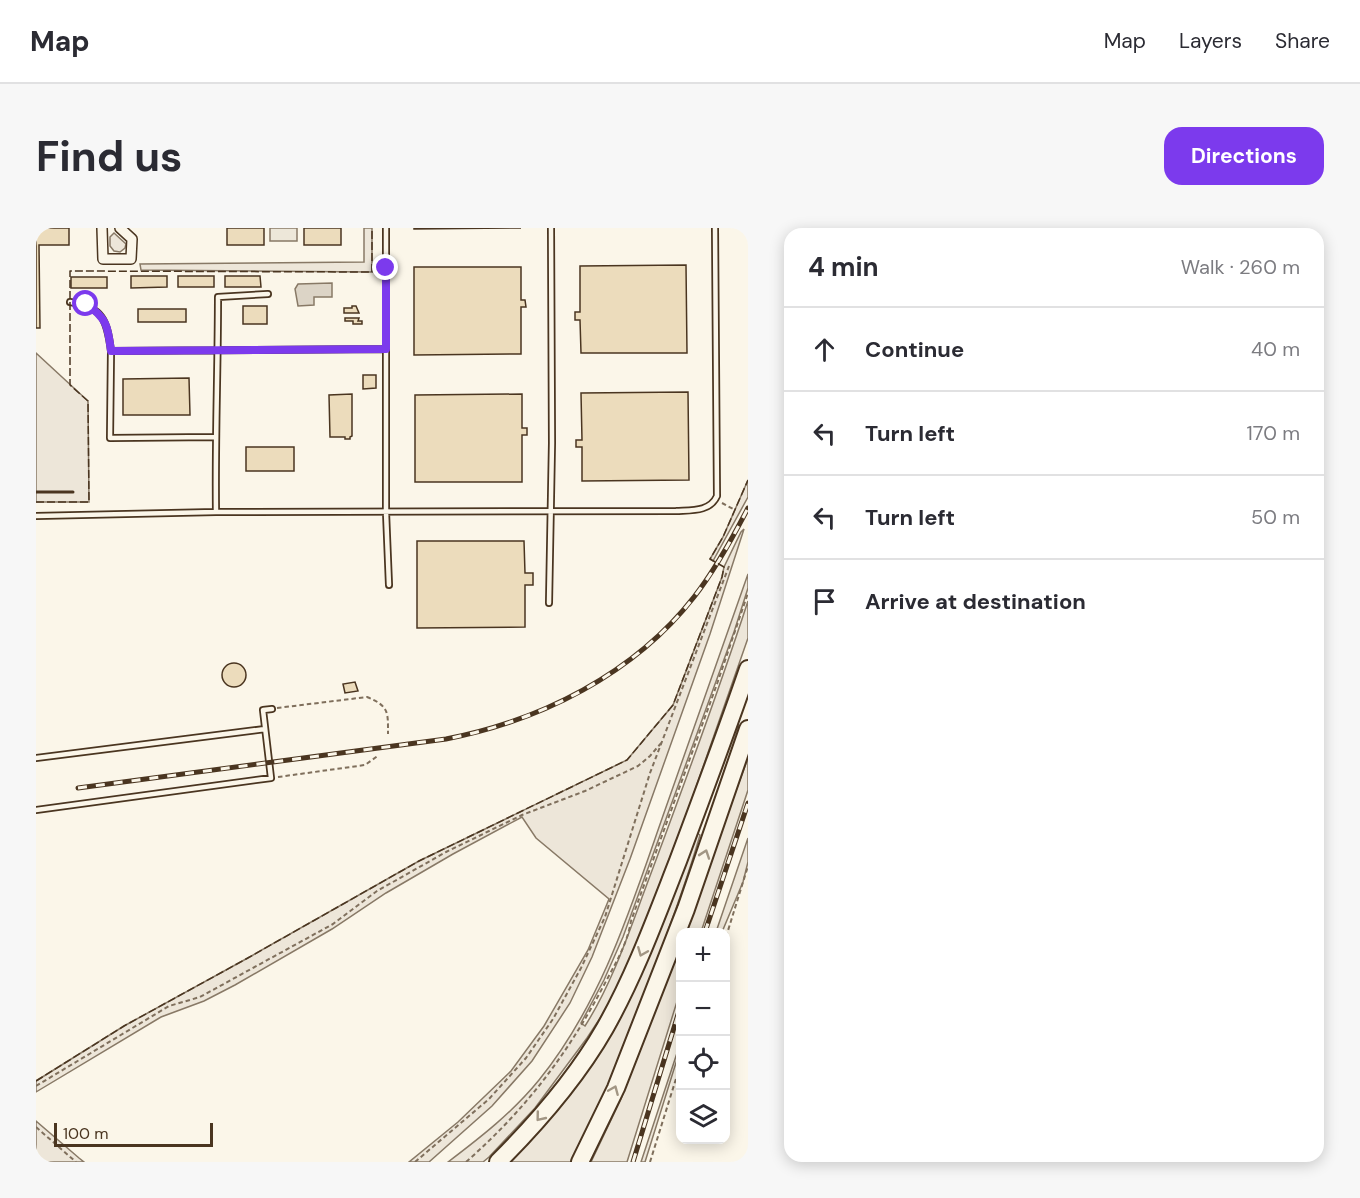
<!DOCTYPE html>
<meta charset="utf-8">
<style>
body{margin:0;font-family:"DM Sans",sans-serif;background:#f7f7f7;color:#2b2b33}
.controls{position:absolute;right:18px;bottom:18px;display:grid;overflow:hidden;border-radius:12px;box-shadow:0 3px 15px #0003}
.controls button{width:54px;height:54px;display:grid;place-items:center;padding:0;border:0;border-bottom:2px solid #e1e1e2;background:#fff;color:#2b2b33;font:30px sans-serif}
.scale{position:absolute;left:18px;bottom:15px;width:159px;box-sizing:border-box;padding-left:6px;border:3px solid #4a3520;border-top:0;font-size:16px;line-height:21px;white-space:nowrap;color:#4a3520;-webkit-text-stroke:4px #fbf6e9;paint-order:stroke}
.stop{position:absolute;width:18px;height:18px;margin:-14px;border:4px solid #7c3aed;border-radius:50%;background:#fff}
.stop.end{background:#7c3aed;border-color:#fff;box-shadow:0 2px 6px #0008}
.list{margin:0;padding:0;list-style:none}
h2{display:flex;justify-content:space-between;align-items:center;height:78px;margin:0;padding:0 24px;font-size:26px}
h2 small{font-size:20px;font-weight:400;color:#7c7c81}
.list li{display:grid;grid-template-columns:39px 1fr auto;gap:18px;align-items:center;box-sizing:border-box;height:84px;padding:0 24px;border-top:2px solid #e1e1e2}
.list b{display:block;font-size:22px;white-space:nowrap}
.list em{font-size:20px;font-style:normal;color:#7c7c81}
.icon{flex:none;width:33px;height:33px;fill:none;stroke:currentColor;stroke-width:2;stroke-linecap:round;stroke-linejoin:round}
.map{position:relative;flex:none;width:712px;height:934px;overflow:hidden;border-radius:18px}
header{display:flex;align-items:center;gap:36px;box-sizing:border-box;height:84px;padding:0 30px;background:#fff;border-bottom:2px solid #e1e1e2}
header strong{font-size:28px}
nav{display:flex;gap:33px;margin-inline-start:auto;font-size:21px}
.intro{display:flex;align-items:center;justify-content:space-between;box-sizing:border-box;height:144px;padding:0 36px}
h1{margin:0;font-size:42px}
.button{padding:15px 27px;border-radius:18px;background:#7c3aed;color:#fff;font-size:21px;font-weight:700}
main{display:flex;gap:36px;padding:0 36px}
aside{flex:1;background:#fff;border-radius:18px;box-shadow:0 3px 15px #0003}
.map>svg:first-child{display:block}
.green{fill:#ede6d9;stroke:#887966;stroke-width:1.5}
.parking{fill:#ede7d9;stroke:#887966;stroke-width:1.5}
.water{fill:#dcd4c6;stroke:#887966;stroke-width:1.5}
.building{fill:#ecdcbc;stroke:#4a3520;stroke-width:1.5}
.lines{fill:none;stroke-linecap:round;stroke-linejoin:round}
.service-casing{stroke:#4a3520;stroke-width:8}
.minor-casing{stroke:#4a3520;stroke-width:12}
.trunk-casing{stroke:#4a3520;stroke-width:20}
.path{stroke:#7f6f5c;stroke-width:2;stroke-dasharray:4.5 3;stroke-linecap:butt}
.service{stroke:#fbf6e9;stroke-width:4.5}
.minor{stroke:#fbf6e9;stroke-width:9}
.trunk{stroke:#fbf6e9;stroke-width:16}
.rail-casing{stroke:#4a3520;stroke-width:5}
.rail{stroke:#fbf6e9;stroke-width:3;stroke-dasharray:9;stroke-linecap:butt}
.fence{stroke:#4a3520;stroke-width:1.5;stroke-dasharray:8 3;stroke-linecap:butt}
.wall{stroke:#4a3520;stroke-width:3}
.oneway{stroke:#a29684}
.route{stroke:#7c3aed;stroke-width:8}
</style>
<header>
<strong>Map</strong>
<nav><a>Map</a><a>Layers</a><a>Share</a></nav>
</header>
<div class="intro"><h1>Find us</h1><a class="button">Directions</a></div>
<main>
<div class="map">
<svg width="712" height="934" viewBox="0 0 712 934">
<rect width="100%" height="100%" fill="#fbf6e9"/>
<path class="green" d="M 328,0 L 336,0 L 336,44 L 105,42 L 104,36 L 328,34 Z
M 78,5 L 90,16 L 89,20 L 84,24 L 78,23 L 74,18 L 74,9 Z
M 0,125 L 52,173 L 53,274 L 0,274 Z
M 712,252 L 712,269 L 677,333 L 674,331 L 687,309 Z
M 708,301 L 674,406 L 594,631 L 556,729 L 534,775 L 496,833 L 456,878 L 393,934 L 373,934 L 422,894 L 475,843 L 508,798 L 552,722 L 573,671 L 500,610 L 486,589 L 417,626 L 350,665 L 296,701 L 199,757 L 168,773 L 125,789 L 0,864 L 0,853 L 88,798 L 210,731 L 383,633 L 591,532 L 637,477 L 686,349 L 688,339 L 705,304 Z
M 712,346 L 712,360 L 698,404 L 587,709 L 568,752 L 545,795 L 549,798 C 575,757 591,710 608,664 C 644,568 680,471 712,373 L 712,410 L 652,582 L 599,721 L 574,775 L 551,810 L 499,880 L 453,929 L 447,934 L 412,934 C 445,909 477,884 503,852 C 567,773 596,676 629,582 C 656,503 685,425 712,346 Z
M 712,530 L 712,562 L 665,704 L 648,704 Z
M 661,605 L 664,607 C 649,660 629,711 610,762 C 588,820 566,879 537,934 L 470,934 L 606,743 Z
M 712,610 L 712,634 L 707,654 L 686,704 L 680,704 Z
M 644,714 L 644,764 L 591,934 L 555,934 L 585,871 Z
M 644,816 L 644,822 L 609,934 L 605,934 Z
M 0,893 L 43,930 L 48,934 L 0,934 Z"/>
<path class="parking" d="M 234,0 L 261,0 L 261,13 L 234,13 Z"/>
<path class="water" d="M 296,55 L 296,69 L 278,69 L 278,77 L 262,78 L 259,61 L 262,56 Z"/>
<path class="building" d="M 0,0 L 33,0 L 33,17 L 3,17 L 4,100 L 0,100 Z
M 191,0 L 228,0 L 228,17 L 191,17 Z
M 268,0 L 305,0 L 305,17 L 268,17 Z
M 378,0 L 485,0 L 378,1 Z
M 650,37 L 651,125 L 545,125 L 544,92 L 539,92 L 539,84 L 544,84 L 544,38 Z
M 378,39 L 485,39 L 485,72 L 489,72 L 490,79 L 485,79 L 485,126 L 378,127 Z
M 95,48 L 131,48 L 131,59 L 95,60 Z
M 142,48 L 178,48 L 178,59 L 142,59 Z
M 189,48 L 224,48 L 225,59 L 189,59 Z
M 35,49 L 71,49 L 71,60 L 35,60 Z
M 207,78 L 231,78 L 231,96 L 207,96 Z
M 316,78 L 320,78 L 323,85 L 308,85 L 308,80 L 316,80 Z
M 102,81 L 150,81 L 150,94 L 102,94 Z
M 309,90 L 323,90 L 322,93 L 326,93 L 326,96 L 317,96 L 317,93 L 309,93 Z
M 327,147 L 340,147 L 340,160 L 327,161 Z
M 153,150 L 154,187 L 87,187 L 87,151 Z
M 652,164 L 653,252 L 546,253 L 546,219 L 540,219 L 540,212 L 546,212 L 545,165 Z
M 316,166 L 316,208 L 314,209 L 314,211 L 309,211 L 309,209 L 294,209 L 293,167 Z
M 486,166 L 486,200 L 491,200 L 491,207 L 486,207 L 486,254 L 379,254 L 379,167 Z
M 210,219 L 258,219 L 258,243 L 210,243 Z
M 381,313 L 488,313 L 489,345 L 497,345 L 497,357 L 489,357 L 489,399 L 381,400 Z
M186 447a12 12 0 1 1 24 0a12 12 0 1 1-24 0Z
M 319,454 L 322,463 L 309,465 L 307,456 Z"/>
<g class="lines">
<g class="service-casing">
<path id="service" d="M 350,0 L 350,284 L 353,357
M 34,74 C 67,79 71,92 75,123
M 179,209 L 74,210 L 75,123 L 350,121
M 180,284 C 179,212 182,141 182,69 L 232,66
M 0,288 L 180,284 L 640,283 C 655,282 674,284 681,268 L 679,0
M 513,375 L 516,215 L 515,0
M 0,530 L 229,501
M 0,582 L 235,550 L 227,482 L 236,481"/>
</g>
<g class="minor-casing">
<path id="minor" d="M 66,0 L 67,31 L 95,31 L 96,11 L 84,0"/>
</g>
<g class="trunk-casing">
<path id="trunk" d="M 462,934 C 502,894 541,849 569,800 C 599,747 620,689 642,633 C 666,569 690,505 712,441
M 544,934 L 580,860 L 650,681 L 712,501"/>
</g>
<path class="path" d="M 686,275 L 699,282
M 241,480 L 331,469 C 353,478 352,484 352,506
M 242,549 L 329,537 L 343,527
M 690,709 L 712,638
M 0,858 L 133,778 L 164,769 L 297,696 L 341,663 L 410,624 L 486,587 L 549,563 L 602,538 L 614,528 L 626,514
M 0,899 L 40,934
M 379,934 L 453,871 L 490,830 L 517,791 L 545,740 L 569,689 L 614,545 L 693,338
M 430,934 C 490,881 531,827 568,757 C 579,736 591,717 595,693 L 681,456 L 712,365
M 614,934 L 644,838"/>
<use href="#service" class="service"/>
<use href="#minor" class="minor"/>
<use href="#trunk" class="trunk"/>
<g class="rail-casing">
<path id="rail" d="M 42,560 L 410,511 C 504,493 598,446 658,369 C 679,342 696,311 712,280
M 669,704 L 712,575
M 597,934 L 644,780"/>
</g>
<use href="#rail" class="rail"/>
<path class="fence" d="M 0,274 L 53,274 L 52,173 L 34,157 L 34,43 L 336,44 L 336,0
M 0,853 L 88,798 L 210,731 L 383,633 L 591,532 L 637,477 L 686,349 L 688,339 L 674,331 L 687,309 L 712,252"/>
<path class="wall" d="M 0,264 L 37,264"/>
</g>
<defs><path id="oneway-chevron" d="M-2-3.5L2.5 0L-2 3.5" fill="none" stroke-width="1.6" stroke-linecap="round" stroke-linejoin="round" transform="scale(1.5)"/></defs>
<g class="oneway">
<use href="#oneway-chevron" transform="translate(669 626) rotate(-71)"/>
<use href="#oneway-chevron" transform="translate(606 724) rotate(112)"/>
<use href="#oneway-chevron" transform="translate(578 862) rotate(-67)"/>
<use href="#oneway-chevron" transform="translate(504 889) rotate(129)"/>
</g>
<g class="lines">
<path class="route" d="M 50,76 C 71,90 72,99 75,123 L 350,121 L 350,40"/>
</g>
</svg>
<div class="controls">
<button>+</button>
<button>−</button>
<button><svg class="icon" aria-label="locate" viewBox="0 0 24 24"><circle cx="12" cy="12" r="6"/><path d="M12 2v4M12 18v4M2 12h4M18 12h4"/></svg></button>
<button><svg class="icon" aria-label="layers" viewBox="0 0 24 24"><path d="M12 4l9 5-9 5-9-5zM3 14l9 5 9-5"/></svg></button>
</div>
<div class="scale">100 m</div>
<div class="stop" style="left:50px;top:76px"></div>
<div class="stop end" style="left:350px;top:40px"></div>
</div>
<aside>
<h2>4 min<small>Walk · 260 m</small></h2>
<ul class="list">
<li><svg class="icon" aria-label="ahead" viewBox="0 0 24 24"><path d="M12 20V5M6 11l6-6 6 6"/></svg><div><b>Continue</b></div><em>40 m</em></li>
<li><svg class="icon" aria-label="left" viewBox="0 0 24 24"><path d="M17 20v-9H6M10 6l-5 5 5 5"/></svg><div><b>Turn left</b></div><em>170 m</em></li>
<li><svg class="icon" aria-label="left" viewBox="0 0 24 24"><path d="M17 20v-9H6M10 6l-5 5 5 5"/></svg><div><b>Turn left</b></div><em>50 m</em></li>
<li><svg class="icon" aria-label="arrive" viewBox="0 0 24 24"><path d="M6 21V4h12l-3 4 3 4H6"/></svg><div><b>Arrive at destination</b></div></li>
</ul>
</aside>
</main>
